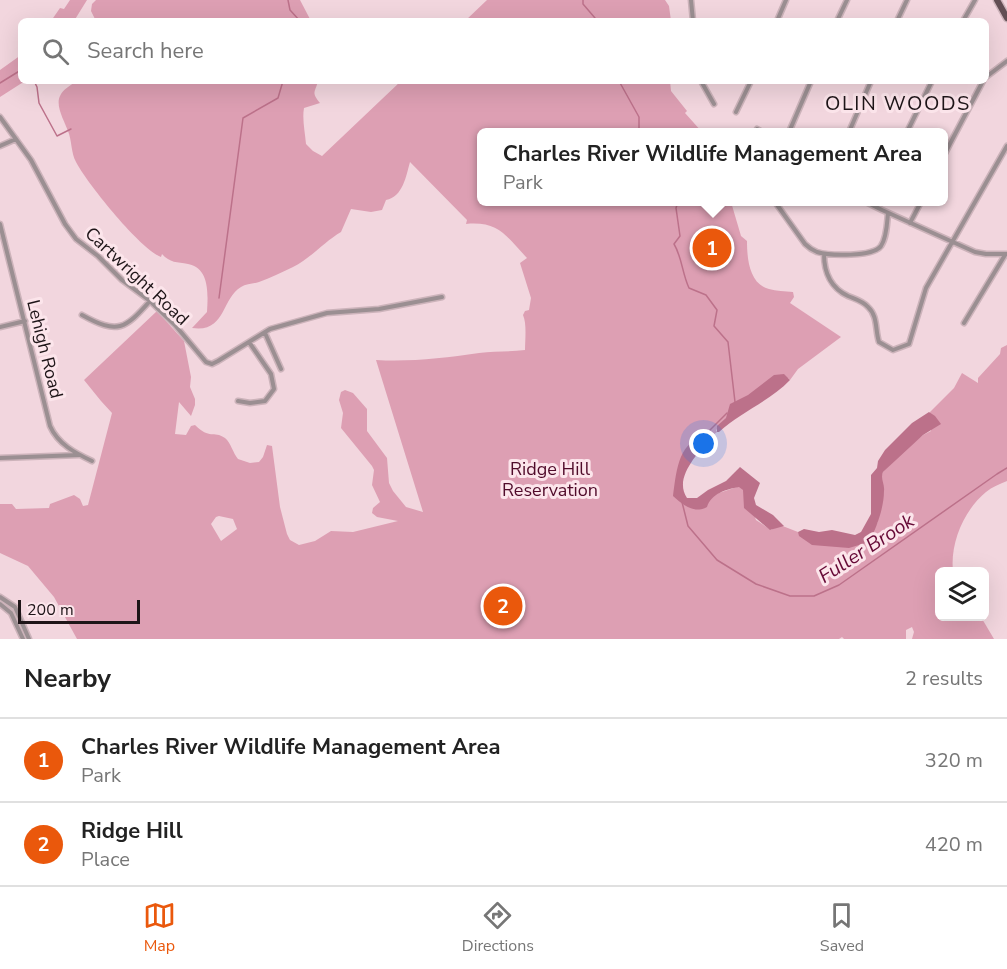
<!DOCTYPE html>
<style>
body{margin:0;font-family:"Nunito Sans",sans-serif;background:#f6f6f6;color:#222}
.controls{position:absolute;right:18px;bottom:18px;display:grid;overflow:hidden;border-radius:9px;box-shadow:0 6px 24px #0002}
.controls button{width:54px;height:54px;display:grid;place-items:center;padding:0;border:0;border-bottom:2px solid #e0e0e0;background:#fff;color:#222;font:30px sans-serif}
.scale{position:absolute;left:18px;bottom:15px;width:122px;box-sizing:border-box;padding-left:6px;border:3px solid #1e1518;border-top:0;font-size:16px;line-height:21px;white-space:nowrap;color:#1e1518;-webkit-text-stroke:4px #fce5eb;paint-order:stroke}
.you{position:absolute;left:704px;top:444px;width:21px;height:21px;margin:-15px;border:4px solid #fff;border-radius:50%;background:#1a73e8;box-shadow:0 0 0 9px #1a73e833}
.badge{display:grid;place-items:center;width:39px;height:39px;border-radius:50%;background:#ea580c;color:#fff;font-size:20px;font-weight:700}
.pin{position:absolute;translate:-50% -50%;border:3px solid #fff;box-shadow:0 2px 6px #0006}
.popup{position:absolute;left:477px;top:128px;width:471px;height:78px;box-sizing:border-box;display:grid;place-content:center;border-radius:9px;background:#fff;filter:drop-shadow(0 2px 4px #0005);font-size:20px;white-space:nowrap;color:#767676}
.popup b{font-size:22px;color:#222}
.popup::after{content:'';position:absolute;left:50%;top:100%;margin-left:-12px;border:12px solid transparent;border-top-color:#fff}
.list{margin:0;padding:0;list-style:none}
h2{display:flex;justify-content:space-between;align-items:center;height:78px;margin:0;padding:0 24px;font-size:26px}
h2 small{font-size:20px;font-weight:400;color:#767676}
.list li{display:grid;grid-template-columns:39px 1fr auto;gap:18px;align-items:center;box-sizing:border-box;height:84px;padding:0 24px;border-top:2px solid #e0e0e0}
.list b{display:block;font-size:22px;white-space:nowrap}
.list p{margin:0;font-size:20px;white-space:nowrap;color:#767676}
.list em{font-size:20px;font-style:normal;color:#767676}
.icon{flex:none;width:33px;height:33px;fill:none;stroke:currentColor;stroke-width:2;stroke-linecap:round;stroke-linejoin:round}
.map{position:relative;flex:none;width:1007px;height:639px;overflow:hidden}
.search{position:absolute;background:#fff;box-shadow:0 6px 24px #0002;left:18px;right:18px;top:18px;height:66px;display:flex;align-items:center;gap:15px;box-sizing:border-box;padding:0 21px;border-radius:9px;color:#767676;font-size:22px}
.sheet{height:246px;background:#fff}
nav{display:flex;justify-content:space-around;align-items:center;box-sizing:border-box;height:84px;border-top:2px solid #e0e0e0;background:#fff;font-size:16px;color:#767676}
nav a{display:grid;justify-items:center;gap:3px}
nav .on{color:#ea580c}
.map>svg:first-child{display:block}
.green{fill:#dd9fb3;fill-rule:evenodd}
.water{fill:#bc718a}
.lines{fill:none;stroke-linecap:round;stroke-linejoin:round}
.stream{stroke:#bc718a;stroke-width:1.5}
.street-casing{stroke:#ccb3ba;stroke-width:7}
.primary-casing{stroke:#ccb3ba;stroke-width:9}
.street{stroke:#9b8f92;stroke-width:4}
.primary{stroke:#624e54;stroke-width:6}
.labels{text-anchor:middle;stroke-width:6;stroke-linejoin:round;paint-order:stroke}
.street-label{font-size:18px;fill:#1e1518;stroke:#fce5eb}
.park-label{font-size:18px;fill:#500b2a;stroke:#fce5eb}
.neighbourhood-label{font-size:20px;letter-spacing:1.5px;fill:#1e1518;stroke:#fce5eb}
.water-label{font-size:20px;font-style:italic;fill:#660936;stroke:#fce5eb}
</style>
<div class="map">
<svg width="1007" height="639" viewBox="0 0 1007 639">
<rect width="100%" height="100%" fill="#f2d6de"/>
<path class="green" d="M 70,0 L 87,0 L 74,21 L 51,21 L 60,8 L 64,9 Z
M 96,0 L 300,0 L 311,21 L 96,21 L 91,11 L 92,4 Z
M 487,0 L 665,0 L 669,6 L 671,21 L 465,21 Z
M 21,55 L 21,81 L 25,81 L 0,97 L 0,70 Z
M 77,81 L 318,81 C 315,93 311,92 320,103 L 304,108 C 302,119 305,132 306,144 L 313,151 L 322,156 L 401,81 L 670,81 L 671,91 L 687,111 L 685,113 L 702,132 L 481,132 L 481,202 L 731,202 L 741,236 L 747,241 C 747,258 749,284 769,289 C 776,291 785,291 793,292 L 794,297 L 790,303 L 841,337 L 798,369 L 790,380 L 788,378 L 716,430 L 717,432 L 709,438 L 704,437 L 681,473 L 684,505 L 709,500 L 713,495 L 740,486 L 745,488 L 756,520 L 771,530 L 780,525 L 798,532 L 804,539 L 852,546 L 877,524 L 884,490 L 881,477 L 883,472 L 903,451 L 923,435 L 931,431 L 930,412 L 954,388 L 962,373 L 978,383 L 978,378 L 1000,354 L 1001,348 L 1007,345 L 1007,481 C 1000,484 992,487 986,492 C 964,510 950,543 953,571 L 940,572 L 940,616 L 981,617 L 994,639 L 912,639 L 914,632 L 912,627 L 906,630 L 906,639 L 844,639 L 842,637 L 839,639 L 77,639 L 54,597 L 28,566 L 0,553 L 0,504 L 12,504 L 16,509 L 49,508 L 50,504 L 74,495 L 80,499 L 83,506 L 88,505 L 112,413 L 101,401 L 84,380 L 157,311 L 184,341 L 191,377 L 190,387 L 195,399 L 195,405 L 191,416 L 179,402 L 175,434 L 186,435 L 191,426 L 195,425 C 210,440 213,430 225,438 C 231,443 233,453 238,459 L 250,463 L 259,462 L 263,457 L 267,445 L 272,446 L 280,507 L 287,534 L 290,540 L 299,545 L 315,541 L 331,531 L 353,532 L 398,521 L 377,517 L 372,513 L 373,508 L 380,502 L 372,485 L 374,470 L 372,466 L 341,428 L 343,413 L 339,400 L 341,392 L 345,390 L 353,393 L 367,409 L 367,431 L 387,458 L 389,483 L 393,491 L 406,507 L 423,512 L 376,360 C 411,362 444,358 479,353 C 494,351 510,352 525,350 C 525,340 527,324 523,315 L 525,311 L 529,310 L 531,298 L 520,263 L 527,258 C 506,236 499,221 466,224 L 467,220 L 410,162 C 406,176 403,197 386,200 L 382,210 L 371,212 L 351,209 L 341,232 C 324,242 311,258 293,267 C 282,272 270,278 259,282 C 253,284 246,284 241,287 C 221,299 226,333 192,328 L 207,312 C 208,295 210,268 188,264 C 177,262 170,263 162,254 L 161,257 C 140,249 87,183 76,162 C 71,153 72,141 68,131 C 65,122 55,106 60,96 C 63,89 71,85 77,81 ZM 219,516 L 233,519 L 237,529 L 221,541 L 211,524 L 216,517 Z"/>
<path class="water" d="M 784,374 L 790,380 C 770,401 741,412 719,432 L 717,432 L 717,426 L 726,418 L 730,404 L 748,395 L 774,375 Z
M 929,412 L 935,416 L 941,424 L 923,435 L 883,472 C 880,479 885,484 884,491 C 884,507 877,527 869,542 L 849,548 L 812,545 L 799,536 L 798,532 L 804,529 L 819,532 L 832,530 L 855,535 L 861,532 L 871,514 L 871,475 L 877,468 L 878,461 L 885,450 L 912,423 Z
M 703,437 L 709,438 C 699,454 673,477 687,498 L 697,498 L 708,490 L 726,481 L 740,467 L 760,483 L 754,498 L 756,505 L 773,515 L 784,526 L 770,530 L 744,508 L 743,490 L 739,487 C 726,489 711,494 707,507 C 694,514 683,505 673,496 C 676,476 677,443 703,437 Z"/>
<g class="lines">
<path class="stream" d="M 288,0 L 290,10 L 300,21
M 583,0 L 583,4 L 595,18 L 595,21
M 34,81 L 37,87 L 39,103 L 57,136 L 71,129
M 619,81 L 639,117 L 639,132
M 0,83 L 21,70
M 678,202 L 676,208 L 680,236 L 674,244 C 682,257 682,273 689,288 L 706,295 L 717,310 L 714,326 L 728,342 L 735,402
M 219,298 L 243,118 L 278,98 L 283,81
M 703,437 L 727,413
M 682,502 L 688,526 L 717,560 L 756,584 L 790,596 L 814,596 L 839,585 L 997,474 L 1007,468"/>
<g class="street-casing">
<path id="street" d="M 691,0 L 693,21
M 777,21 L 786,0
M 837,21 L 847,0
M 897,21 L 907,0
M 963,21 L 975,0
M 986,77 L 1007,61
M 701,81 L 714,104
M 736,112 L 751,81
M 0,117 L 31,160 L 65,224 L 76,239 L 98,256 L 122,280 L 150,301 L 175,325 L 206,362 L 212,364 L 218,361 L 270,329 L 327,313 L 379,309 L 442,297
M 757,129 L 762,132
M 789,132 L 811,81
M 849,132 L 871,81
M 907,132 L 932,81
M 0,146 L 16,139
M 943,157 L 983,81
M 775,202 L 805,244 C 809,248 812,250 817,252 C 830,256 873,257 881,246 C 887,237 887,223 888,213
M 866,202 L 882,210 L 975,252 L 986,254 L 1007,254
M 910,223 L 921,202
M 0,224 L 50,426 C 58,444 75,453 92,461
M 824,254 C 824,272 831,288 848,296 C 855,299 863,301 868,307 C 878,316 875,330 879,342 L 893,350 L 909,344 L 926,288 L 1007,146
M 82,315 C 118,335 125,329 150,301
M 964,323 L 1005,255
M 0,327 L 25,321
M 265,333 L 281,369
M 238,401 L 250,403 L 265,401 L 274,389 L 271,374 L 249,342
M 0,458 L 79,455
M 0,597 L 15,607 L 29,639
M 0,604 L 11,613 L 23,639"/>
</g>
<g class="primary-casing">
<path id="primary" d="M 997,0 L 1007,18"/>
</g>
<use href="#street" class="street"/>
<use href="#primary" class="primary"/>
</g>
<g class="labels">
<g class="street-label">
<text transform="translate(137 276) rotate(43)" y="6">Cartwright Road</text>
<text transform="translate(45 349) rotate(76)" y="6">Lehigh Road</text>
</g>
<g class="park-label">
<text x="550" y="475">Ridge Hill<tspan x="550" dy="21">Reservation</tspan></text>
</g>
<g class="neighbourhood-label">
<text x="898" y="110">OLIN WOODS</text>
</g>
<g class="water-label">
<text transform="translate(866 548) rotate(-33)" y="7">Fuller Brook</text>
</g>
</g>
</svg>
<div class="controls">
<button><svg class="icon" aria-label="layers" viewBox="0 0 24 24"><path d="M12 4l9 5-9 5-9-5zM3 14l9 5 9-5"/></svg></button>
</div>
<div class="scale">200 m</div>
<div class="you"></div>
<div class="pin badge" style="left:712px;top:248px">1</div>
<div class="popup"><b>Charles River Wildlife Management Area</b>Park</div>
<div class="pin badge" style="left:503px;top:606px">2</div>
<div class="search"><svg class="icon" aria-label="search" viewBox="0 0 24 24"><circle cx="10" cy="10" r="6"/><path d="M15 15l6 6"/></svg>Search here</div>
</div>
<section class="sheet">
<h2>Nearby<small>2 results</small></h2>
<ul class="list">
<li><span class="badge">1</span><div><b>Charles River Wildlife Management Area</b><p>Park</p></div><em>320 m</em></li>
<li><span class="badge">2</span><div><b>Ridge Hill</b><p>Place</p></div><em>420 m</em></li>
</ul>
</section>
<nav>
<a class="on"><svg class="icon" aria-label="map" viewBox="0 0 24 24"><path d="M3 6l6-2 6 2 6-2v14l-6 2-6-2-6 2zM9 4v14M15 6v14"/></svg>Map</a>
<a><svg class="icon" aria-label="directions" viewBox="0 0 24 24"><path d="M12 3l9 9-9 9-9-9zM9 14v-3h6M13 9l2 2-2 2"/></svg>Directions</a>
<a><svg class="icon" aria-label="saved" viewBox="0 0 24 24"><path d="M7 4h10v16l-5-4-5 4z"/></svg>Saved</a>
</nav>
